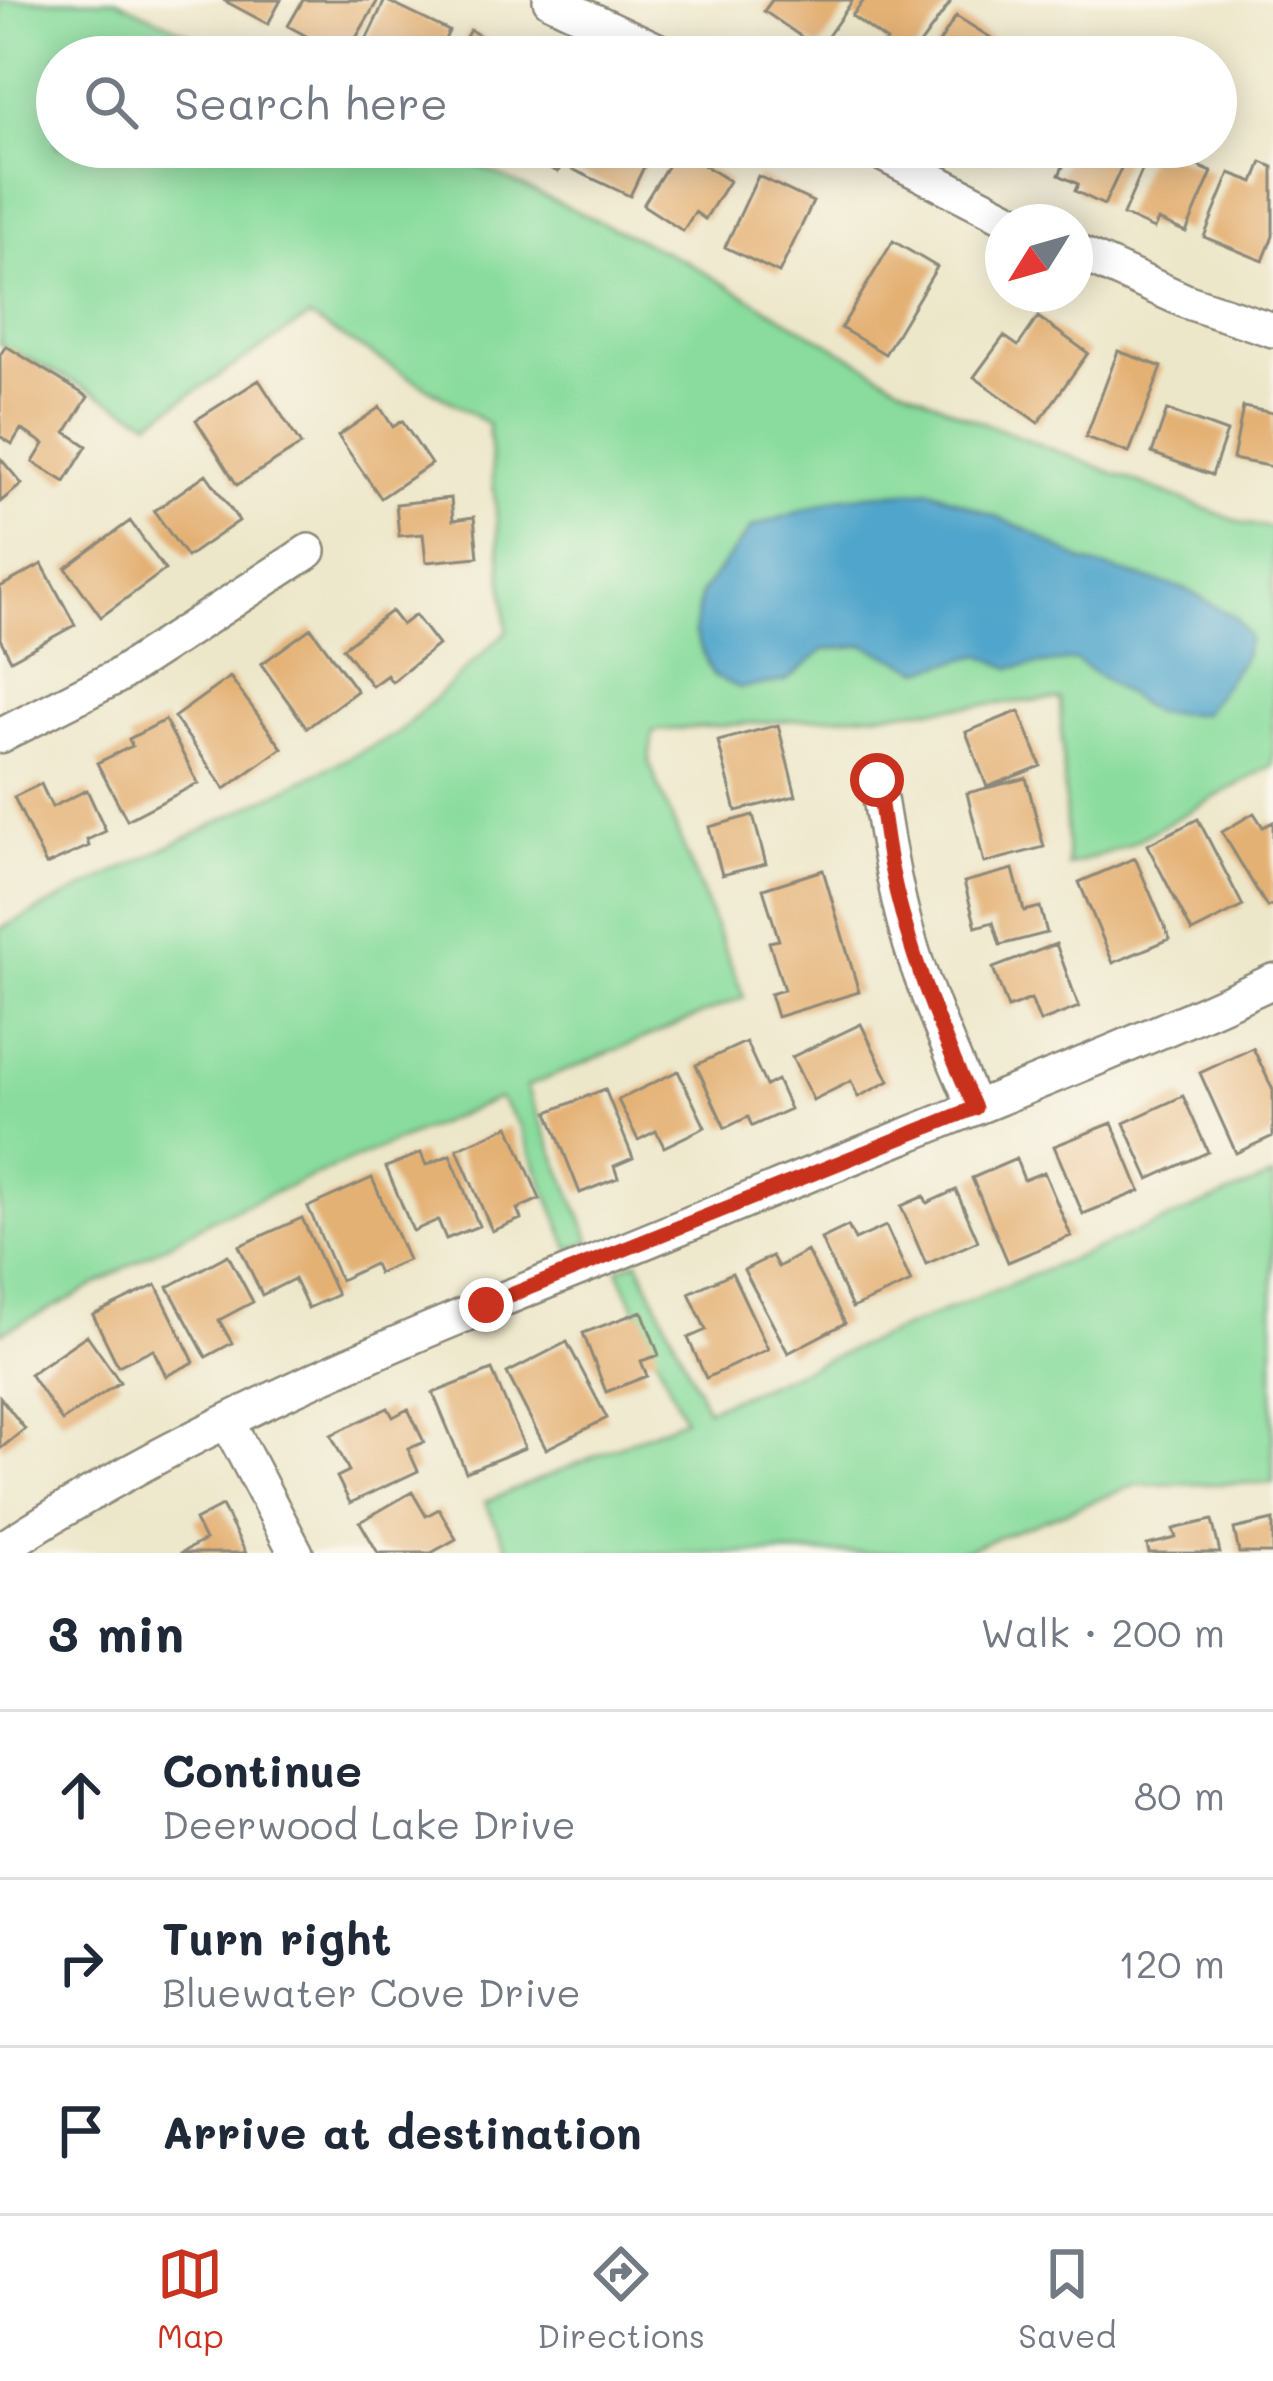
<!DOCTYPE html>
<meta charset="utf-8">
<style>
body{margin:0;font-family:Mali,sans-serif;background:#f6f6f7;color:#1f2937}
.compass{position:absolute;left:985px;top:204px;width:108px;height:108px;border-radius:50%;background:#fff;box-shadow:0 6px 30px #0003;rotate:233deg}
.stop{position:absolute;width:36px;height:36px;margin:-27px;border:9px solid #c8321e;border-radius:50%;background:#fff}
.stop.end{background:#c8321e;border-color:#fff;box-shadow:0 3px 12px #0008}
.list{margin:0;padding:0;list-style:none}
h2{display:flex;justify-content:space-between;align-items:center;height:156px;margin:0;padding:0 48px;font-size:51px}
h2 small{font-size:39px;font-weight:400;color:#747a83}
.list li{display:grid;grid-template-columns:78px 1fr auto;gap:36px;align-items:center;box-sizing:border-box;height:168px;padding:0 48px;border-top:3px solid #e0e1e3}
.list b{display:block;font-size:45px;white-space:nowrap}
.list p{margin:0;font-size:39px;white-space:nowrap;color:#747a83}
.list em{font-size:39px;font-style:normal;color:#747a83}
.icon{flex:none;width:66px;height:66px;fill:none;stroke:currentColor;stroke-width:2;stroke-linecap:round;stroke-linejoin:round}
.map{position:relative;flex:none;width:1273px;height:1553px;overflow:hidden}
.search{position:absolute;background:#fff;box-shadow:0 6px 30px #0003;left:36px;right:36px;top:36px;height:132px;display:flex;align-items:center;gap:30px;box-sizing:border-box;padding:0 42px;border-radius:66px;color:#747a83;font-size:45px}
.sheet{height:660px;background:#fff}
nav{display:flex;justify-content:space-around;align-items:center;box-sizing:border-box;height:168px;border-top:3px solid #e0e1e3;background:#fff;font-size:33px;color:#747a83}
nav a{display:grid;justify-items:center;gap:6px}
nav .on{color:#c8321e}
.map>svg:first-child{display:block}
.green{fill:#89dc9d;stroke:#5a8464;stroke-width:3}
.water{fill:#4fa5cb;stroke:#3d687b;stroke-width:3}
.building{fill:#e4b175}
.lines{fill:none;stroke-linecap:round;stroke-linejoin:round}
.minor-casing{stroke:#8c897a;stroke-width:38}
.minor{stroke:#fff;stroke-width:33}
.route{stroke:#c8321e;stroke-width:15}
</style>
<div class="map">
<svg width="1273" height="1553" viewBox="0 0 1273 1553">
<rect width="100%" height="100%" fill="#fbf7ec"/>
<filter id="ink" filterUnits="userSpaceOnUse"><feTurbulence type="fractalNoise" baseFrequency=".00833" numOctaves="2"/><feDisplacementMap in="SourceGraphic" scale="24" xChannelSelector="R" yChannelSelector="G"/><feConvolveMatrix kernelMatrix="1 2 1 2 8 2 1 2 1" color-interpolation-filters="sRGB"/></filter>
<filter id="wash" filterUnits="userSpaceOnUse"><feTurbulence type="fractalNoise" baseFrequency=".004" numOctaves="4" result="noise"/><feDisplacementMap in="SourceGraphic" scale="48" xChannelSelector="R" yChannelSelector="G"/><feGaussianBlur stdDeviation="2.7" result="paint"/><feColorMatrix in="noise" values="0 0 0 0 0 0 0 0 0 0 0 0 0 0 0 0 0 1.4 0 .05"/><feComposite in="paint" operator="in"/></filter>
<g filter="url(#wash)">
<rect width="100%" height="100%" fill="#ede7ca"/>
<path class="green" d="M 0,0 L 116,0 L 240,57 L 57,57 L 57,147 L 437,147 L 683,260 L 895,382 L 963,415 L 1245,524 L 1273,528 L 1273,765 L 1126,846 L 1068,866 L 1060,699 L 653,731 L 649,762 L 744,997 L 526,1087 L 591,1241 L 570,1250 L 519,1124 L 499,1098 L 216,1217 L 70,1299 L 0,1333 L 0,929 L 397,734 L 507,631 L 488,424 L 309,317 L 150,421 L 0,344 Z
M 1273,1176 L 1273,1483 L 1136,1485 L 958,1553 L 510,1553 L 485,1502 L 684,1419 L 618,1269 L 638,1261 L 707,1409 Z"/>
<path class="water" d="M 931,490 L 1028,530 L 1084,562 L 1185,589 L 1236,618 L 1249,637 L 1243,659 L 1203,714 L 1154,713 L 1075,660 L 1010,668 L 981,655 L 921,670 L 864,645 L 824,650 L 786,681 L 740,688 L 713,676 L 694,632 L 701,593 L 752,527 L 844,497 Z"/>
<g id="blocks">
<path class="building" d="M 223,0 L 281,0 L 268,24 Z
M 303,0 L 378,0 L 345,57 L 288,26 Z
M 385,0 L 449,31 L 437,57 L 358,57 Z
M 772,0 L 853,0 L 819,49 L 764,11 Z
M 864,0 L 910,0 L 913,3 L 915,0 L 946,0 L 950,3 L 911,57 L 876,57 L 887,41 L 852,16 Z
M 956,16 L 1009,49 L 1004,57 L 930,57 Z
M 470,30 L 517,57 L 454,57 Z
M 504,147 L 570,147 L 558,172 Z
M 579,147 L 650,147 L 653,148 L 630,196 L 570,168 Z
M 1072,147 L 1131,147 L 1104,205 L 1075,191 L 1078,184 L 1059,175 Z
M 1152,147 L 1212,172 L 1186,232 L 1158,220 L 1154,229 L 1123,215 Z
M 678,149 L 729,181 L 705,219 L 695,212 L 683,231 L 643,205 Z
M 1262,162 L 1273,167 L 1273,236 L 1263,261 L 1204,237 L 1230,173 L 1254,182 Z
M 758,176 L 813,202 L 779,273 L 725,247 Z
M 893,241 L 937,267 L 885,354 L 841,328 Z
M 1038,317 L 1088,353 L 1038,423 L 974,377 L 1004,336 L 1018,346 Z
M 6,346 L 88,397 L 66,432 L 87,446 L 65,482 L 33,462 L 44,444 L 21,429 L 12,444 L 0,436 L 0,355 Z
M 1118,351 L 1162,367 L 1129,453 L 1086,437 Z
M 259,380 L 301,445 L 237,485 L 196,420 Z
M 380,407 L 393,427 L 402,421 L 431,464 L 381,498 L 338,436 Z
M 1243,407 L 1273,413 L 1273,467 L 1233,459 Z
M 1167,410 L 1227,432 L 1212,475 L 1152,453 Z
M 0,458 L 22,484 L 0,502 Z
M 206,474 L 239,521 L 187,557 L 154,511 Z
M 451,498 L 453,520 L 474,517 L 478,557 L 426,562 L 423,534 L 399,536 L 396,504 Z
M 130,521 L 165,570 L 101,617 L 66,568 Z
M 42,564 L 75,625 L 11,660 L 0,639 L 0,587 Z
M 391,611 L 402,625 L 415,615 L 438,645 L 392,682 L 387,675 L 372,686 L 343,648 Z
M 311,628 L 357,691 L 307,728 L 261,664 Z
M 230,677 L 282,748 L 225,789 L 174,717 Z
M 1019,711 L 1041,766 L 987,787 L 966,732 Z
M 165,720 L 198,783 L 127,820 L 97,763 L 132,746 L 129,739 Z
M 778,725 L 796,796 L 736,811 L 718,741 Z
M 1026,778 L 1044,847 L 984,863 L 967,793 Z
M 41,784 L 52,807 L 87,790 L 106,831 L 87,840 L 89,846 L 46,865 L 14,797 Z
M 1254,813 L 1263,827 L 1273,822 L 1273,904 L 1267,907 L 1222,832 Z
M 753,815 L 766,864 L 722,875 L 709,827 Z
M 1198,819 L 1243,906 L 1192,932 L 1147,845 Z
M 1135,858 L 1170,939 L 1113,963 L 1079,882 Z
M 1013,869 L 1024,911 L 1040,907 L 1047,933 L 1000,945 L 993,922 L 976,927 L 964,882 Z
M 823,870 L 859,992 L 777,1017 L 770,994 L 784,990 L 769,942 L 779,940 L 763,889 Z
M 1056,944 L 1079,1007 L 1040,1022 L 1031,999 L 1008,1008 L 993,968 Z
M 861,1024 L 889,1081 L 858,1097 L 851,1081 L 813,1100 L 792,1057 Z
M 746,1042 L 766,1086 L 777,1080 L 790,1109 L 752,1126 L 748,1117 L 725,1128 L 696,1065 Z
M 1253,1048 L 1273,1090 L 1273,1136 L 1236,1153 L 1200,1073 Z
M 678,1071 L 705,1127 L 664,1147 L 656,1131 L 638,1140 L 618,1100 Z
M 605,1089 L 633,1158 L 614,1166 L 618,1178 L 580,1193 L 548,1112 Z
M 1183,1096 L 1208,1152 L 1149,1179 L 1124,1123 Z
M 1112,1123 L 1140,1191 L 1083,1214 L 1054,1146 Z
M 509,1126 L 540,1199 L 517,1209 L 521,1219 L 492,1231 L 457,1149 Z
M 421,1153 L 426,1165 L 450,1155 L 479,1226 L 446,1239 L 438,1220 L 413,1231 L 386,1167 Z
M 1016,1159 L 1024,1180 L 1044,1172 L 1071,1236 L 1008,1262 L 972,1178 Z
M 372,1178 L 408,1260 L 378,1273 L 374,1264 L 340,1280 L 308,1207 Z
M 956,1190 L 978,1241 L 926,1264 L 901,1206 L 924,1196 L 927,1203 Z
M 302,1218 L 337,1295 L 308,1308 L 294,1279 L 262,1295 L 239,1246 Z
M 848,1226 L 855,1240 L 886,1226 L 911,1282 L 852,1308 L 821,1239 Z
M 807,1251 L 845,1323 L 788,1353 L 744,1270 L 772,1256 L 778,1267 Z
M 228,1255 L 253,1302 L 219,1320 L 232,1343 L 206,1357 L 168,1287 Z
M 732,1273 L 768,1349 L 706,1378 L 688,1338 L 706,1330 L 689,1293 Z
M 156,1285 L 194,1362 L 166,1376 L 153,1349 L 118,1366 L 93,1315 Z
M 642,1311 L 659,1355 L 641,1361 L 647,1376 L 606,1392 L 583,1333 Z
M 87,1335 L 120,1382 L 62,1421 L 30,1374 Z
M 567,1342 L 607,1418 L 546,1449 L 507,1373 Z
M 492,1370 L 525,1448 L 466,1472 L 433,1393 Z
M 0,1397 L 25,1429 L 0,1449 Z
M 388,1408 L 393,1417 L 408,1409 L 424,1442 L 408,1449 L 418,1471 L 350,1503 L 337,1477 L 349,1471 L 331,1435 Z
M 412,1492 L 426,1516 L 439,1509 L 456,1539 L 431,1553 L 378,1553 L 360,1522 Z
M 222,1506 L 246,1553 L 180,1553 L 205,1540 L 195,1520 Z
M 1212,1520 L 1220,1553 L 1149,1553 L 1147,1545 L 1176,1538 L 1173,1529 Z
M 1273,1520 L 1273,1553 L 1239,1553 L 1234,1529 Z"/>
</g>
</g>
<g filter="url(#ink)">
<use href="#blocks" fill-opacity="0" stroke="#8c897a" stroke-width="3"/>
<g class="lines">
<g class="minor-casing">
<path id="minor" d="M 550,0 L 672,57
M 869,147 L 1015,222
M 1075,251 L 1188,302 L 1273,330
M 0,736 L 116,677 L 309,551
M 877,780 C 887,841 896,903 916,962 C 933,1011 954,1060 975,1108
M 227,1421 L 296,1553
M 0,1550 C 187,1426 395,1342 603,1259 C 704,1218 804,1176 905,1136 C 1029,1086 1153,1037 1273,981"/>
</g>
<use href="#minor" class="minor"/>
</g>
</g>
<g class="lines" filter="url(#ink)">
<path class="route" d="M 486,1305 L 975,1108 C 939,1029 907,948 890,863 C 885,836 882,808 877,780"/>
</g>
</svg>
<svg class="compass" viewBox="-18 -18 36 36"><path d="M0-13l5 13h-10z" fill="#e53935"/><path d="M0 13l5-13h-10z" fill="#747a83"/></svg>
<div class="stop" style="left:877px;top:780px"></div>
<div class="stop end" style="left:486px;top:1305px"></div>
<div class="search"><svg class="icon" aria-label="search" viewBox="0 0 24 24"><circle cx="10" cy="10" r="6"/><path d="M15 15l6 6"/></svg>Search here</div>
</div>
<section class="sheet">
<h2>3 min<small>Walk · 200 m</small></h2>
<ul class="list">
<li><svg class="icon" aria-label="ahead" viewBox="0 0 24 24"><path d="M12 20V5M6 11l6-6 6 6"/></svg><div><b>Continue</b><p>Deerwood Lake Drive</p></div><em>80 m</em></li>
<li><svg class="icon" aria-label="right" viewBox="0 0 24 24"><path d="M7 20v-9h11M14 6l5 5-5 5"/></svg><div><b>Turn right</b><p>Bluewater Cove Drive</p></div><em>120 m</em></li>
<li><svg class="icon" aria-label="arrive" viewBox="0 0 24 24"><path d="M6 21V4h12l-3 4 3 4H6"/></svg><div><b>Arrive at destination</b></div></li>
</ul>
</section>
<nav>
<a class="on"><svg class="icon" aria-label="map" viewBox="0 0 24 24"><path d="M3 6l6-2 6 2 6-2v14l-6 2-6-2-6 2zM9 4v14M15 6v14"/></svg>Map</a>
<a><svg class="icon" aria-label="directions" viewBox="0 0 24 24"><path d="M12 3l9 9-9 9-9-9zM9 14v-3h6M13 9l2 2-2 2"/></svg>Directions</a>
<a><svg class="icon" aria-label="saved" viewBox="0 0 24 24"><path d="M7 4h10v16l-5-4-5 4z"/></svg>Saved</a>
</nav>
